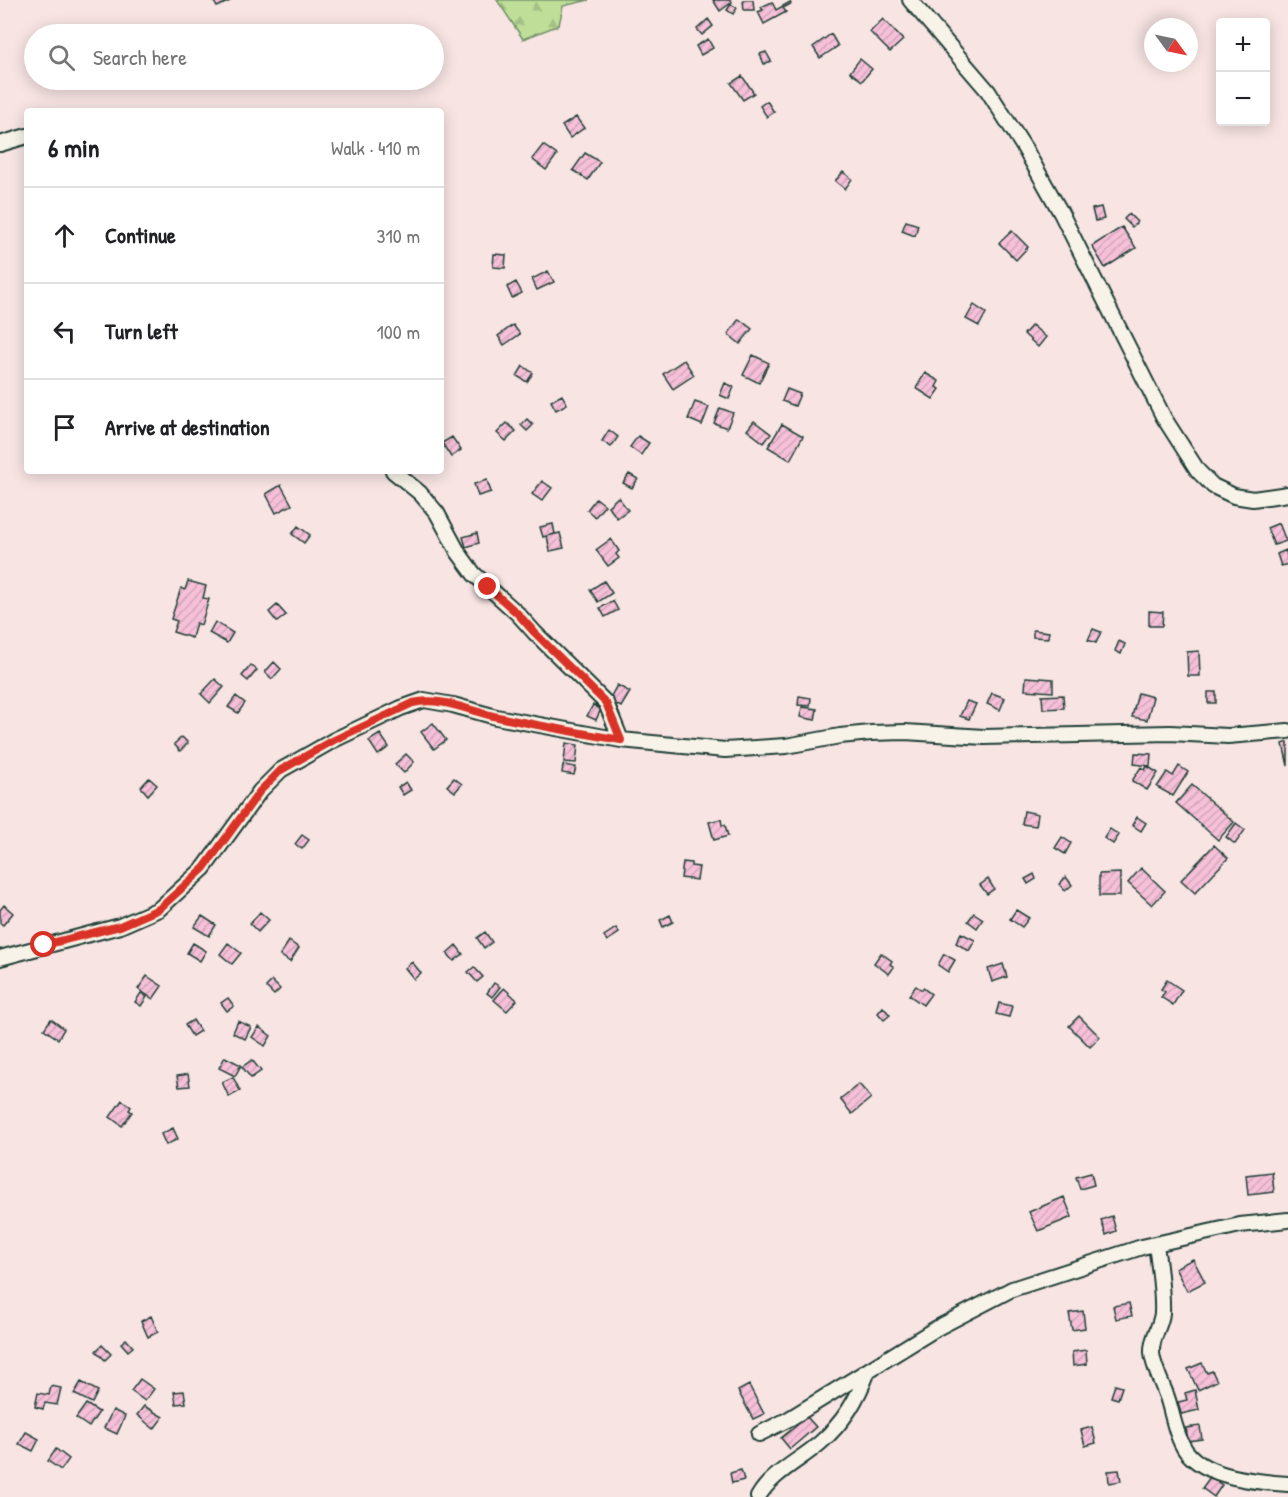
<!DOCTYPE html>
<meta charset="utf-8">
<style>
body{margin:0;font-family:"Patrick Hand",sans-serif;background:#f6f6f6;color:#202124}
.controls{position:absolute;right:18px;top:18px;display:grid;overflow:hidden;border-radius:6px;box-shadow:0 3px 15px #0003}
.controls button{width:54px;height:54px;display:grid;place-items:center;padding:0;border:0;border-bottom:2px solid #e0e0e0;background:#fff;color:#202124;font:30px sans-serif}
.compass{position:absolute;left:1144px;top:18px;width:54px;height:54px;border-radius:50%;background:#fff;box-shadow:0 3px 15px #0003;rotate:123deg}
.stop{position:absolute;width:18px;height:18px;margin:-14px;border:4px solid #d93025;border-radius:50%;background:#fff}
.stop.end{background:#d93025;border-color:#fff;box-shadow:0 2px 6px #0008}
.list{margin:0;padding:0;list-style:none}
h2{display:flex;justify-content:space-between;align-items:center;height:78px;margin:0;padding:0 24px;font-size:26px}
h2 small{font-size:20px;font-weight:400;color:#757577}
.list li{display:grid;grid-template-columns:39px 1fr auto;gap:18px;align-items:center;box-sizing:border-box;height:96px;padding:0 24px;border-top:2px solid #e0e0e0}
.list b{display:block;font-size:22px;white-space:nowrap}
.list em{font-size:20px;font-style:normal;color:#757577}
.icon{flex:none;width:33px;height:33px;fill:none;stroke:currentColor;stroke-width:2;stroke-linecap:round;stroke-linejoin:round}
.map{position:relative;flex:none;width:1288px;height:1497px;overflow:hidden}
.search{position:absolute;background:#fff;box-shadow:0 3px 15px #0003;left:24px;top:24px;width:420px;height:66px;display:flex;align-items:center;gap:15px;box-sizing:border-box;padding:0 21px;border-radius:33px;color:#757577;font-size:22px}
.panel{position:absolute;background:#fff;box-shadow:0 3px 15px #0003;left:24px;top:108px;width:420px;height:366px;border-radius:6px}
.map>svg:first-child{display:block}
.forest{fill:url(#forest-firs);stroke:#6f8e66;stroke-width:1.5}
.building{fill:url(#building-hatch);stroke:#1f3d34;stroke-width:1.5}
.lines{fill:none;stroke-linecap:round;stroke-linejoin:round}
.street-casing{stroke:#1f3d34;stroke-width:18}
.street{stroke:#f7f3e8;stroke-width:14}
.route{stroke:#d93025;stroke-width:8}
</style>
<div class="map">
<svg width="1288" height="1497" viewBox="0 0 1288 1497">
<defs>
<pattern id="forest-firs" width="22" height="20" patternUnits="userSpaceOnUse" patternTransform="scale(1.5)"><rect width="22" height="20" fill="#bfdf98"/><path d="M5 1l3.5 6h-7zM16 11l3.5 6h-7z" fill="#a4c084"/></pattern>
<pattern id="building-hatch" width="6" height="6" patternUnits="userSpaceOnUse" patternTransform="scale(1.5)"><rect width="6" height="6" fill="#f6c0d8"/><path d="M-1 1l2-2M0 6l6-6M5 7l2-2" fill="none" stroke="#d2a6ba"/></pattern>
</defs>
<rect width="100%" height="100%" fill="#f7e4e3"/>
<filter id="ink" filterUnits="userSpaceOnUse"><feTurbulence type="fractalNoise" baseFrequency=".0167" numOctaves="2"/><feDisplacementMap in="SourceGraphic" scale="12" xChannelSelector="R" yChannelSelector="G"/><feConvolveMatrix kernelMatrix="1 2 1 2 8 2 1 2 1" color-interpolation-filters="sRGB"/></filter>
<g filter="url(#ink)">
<path class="forest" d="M 497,0 L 589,0 L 563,6 L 559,25 L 523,39 Z"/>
<path class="building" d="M 213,0 L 229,0 L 230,1 L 217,7 Z
M 713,0 L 731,0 L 732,2 L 720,11 Z
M 743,0 L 753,0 L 754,10 L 744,10 Z
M 772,2 L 776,10 L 790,2 L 791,4 L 783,8 L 786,12 L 764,24 L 758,12 L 763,10 L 761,7 Z
M 731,4 L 737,8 L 733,14 L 727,10 Z
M 708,19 L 713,26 L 702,35 L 697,29 Z
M 883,19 L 903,40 L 890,52 L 870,32 Z
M 831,34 L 838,46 L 820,58 L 813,47 Z
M 708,39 L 713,48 L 701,55 L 696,46 Z
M 766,52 L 771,61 L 764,64 L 760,54 Z
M 860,59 L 872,69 L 862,81 L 850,72 Z
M 742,76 L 754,93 L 743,100 L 731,83 Z
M 767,101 L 774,112 L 767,117 L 760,106 Z
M 576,117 L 584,128 L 570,138 L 562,126 Z
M 543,145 L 557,155 L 546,170 L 532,159 Z
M 585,153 L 600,162 L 588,180 L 573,170 Z
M 843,172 L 852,179 L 845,189 L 835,181 Z
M 1101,207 L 1104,219 L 1095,221 L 1092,209 Z
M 1129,214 L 1137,222 L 1132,227 L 1124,219 Z
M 906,221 L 918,225 L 915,236 L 902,231 Z
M 1122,227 L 1136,248 L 1105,268 L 1092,246 Z
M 1012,231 L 1028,247 L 1016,260 L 999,243 Z
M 494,254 L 506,255 L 505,268 L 493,267 Z
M 548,271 L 554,282 L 537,290 L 532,279 Z
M 516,282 L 522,293 L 512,298 L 507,287 Z
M 974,305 L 986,313 L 979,326 L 966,319 Z
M 739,319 L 752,329 L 740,344 L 728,334 Z
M 513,325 L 520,334 L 504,345 L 498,336 Z
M 1032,325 L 1046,337 L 1038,347 L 1024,334 Z
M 753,355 L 769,363 L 759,383 L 743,375 Z
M 684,360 L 694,375 L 673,389 L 663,374 Z
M 523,366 L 533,373 L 527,382 L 517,376 Z
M 925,373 L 939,381 L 936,387 L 940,389 L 933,399 L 916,388 Z
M 725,383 L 734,387 L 729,399 L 720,395 Z
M 787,389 L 800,394 L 795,406 L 782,401 Z
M 562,395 L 567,404 L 556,410 L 551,401 Z
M 695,402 L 709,407 L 702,425 L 688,419 Z
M 720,408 L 733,413 L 727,428 L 714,423 Z
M 527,419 L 533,425 L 527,431 L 521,425 Z
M 754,421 L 771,434 L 764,443 L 747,430 Z
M 507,423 L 516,431 L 506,441 L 497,433 Z
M 782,424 L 803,436 L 790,460 L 768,447 Z
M 609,430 L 618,437 L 611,447 L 602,441 Z
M 638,436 L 649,443 L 641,455 L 630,447 Z
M 452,437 L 461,450 L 451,457 L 442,443 Z
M 629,474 L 638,479 L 632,488 L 623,483 Z
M 487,480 L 491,492 L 478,496 L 474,484 Z
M 542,481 L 552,488 L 542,501 L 532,494 Z
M 281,485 L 292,505 L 276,513 L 266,494 Z
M 618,497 L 628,510 L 617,518 L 608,506 Z
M 596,498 L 605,505 L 595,517 L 587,510 Z
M 1279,523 L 1286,541 L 1274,545 L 1267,528 Z
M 553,524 L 555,534 L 543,537 L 540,527 Z
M 298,526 L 310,535 L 304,543 L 292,534 Z
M 477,533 L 479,543 L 466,547 L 463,537 Z
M 560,533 L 564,548 L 550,551 L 547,536 Z
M 611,539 L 619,551 L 616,554 L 619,558 L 608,566 L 596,550 Z
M 1286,550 L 1288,564 L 1281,566 L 1277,554 Z
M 188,581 L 206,586 L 203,598 L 209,599 L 201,625 L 196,623 L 192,638 L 173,632 L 177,621 L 171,619 L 181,588 L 185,590 Z
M 604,581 L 612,593 L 598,602 L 590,590 Z
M 613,601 L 618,610 L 605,617 L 600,608 Z
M 277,605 L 286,615 L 277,622 L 269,612 Z
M 1149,611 L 1163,612 L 1162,626 L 1149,626 Z
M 215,622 L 233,633 L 227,643 L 209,633 Z
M 1093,629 L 1101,632 L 1096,643 L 1088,640 Z
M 1033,630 L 1049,632 L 1048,638 L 1033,637 Z
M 1119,641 L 1125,644 L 1121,654 L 1115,651 Z
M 1199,651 L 1200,676 L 1188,676 L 1187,652 Z
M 274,662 L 281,669 L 272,679 L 265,672 Z
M 251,665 L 257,670 L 248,681 L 242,676 Z
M 1026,677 L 1053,679 L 1053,692 L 1025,690 Z
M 215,679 L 224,687 L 210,703 L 201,694 Z
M 617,685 L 630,692 L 621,707 L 609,700 Z
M 1208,692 L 1216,692 L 1216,703 L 1208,703 Z
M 992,693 L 1005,698 L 1000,710 L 987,704 Z
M 1138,693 L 1153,697 L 1147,720 L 1132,717 Z
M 1063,695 L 1064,708 L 1043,709 L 1042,696 Z
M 236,696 L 245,703 L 238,713 L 228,707 Z
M 799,696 L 811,698 L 810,706 L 798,705 Z
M 967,701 L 976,704 L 969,719 L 960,716 Z
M 593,705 L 601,709 L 596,720 L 587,716 Z
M 802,707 L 817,709 L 815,720 L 800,717 Z
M 433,723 L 446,740 L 434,749 L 421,732 Z
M 380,734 L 389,747 L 378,755 L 369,741 Z
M 182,737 L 188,743 L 180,751 L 174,744 Z
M 1288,742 L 1288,766 L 1283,744 Z
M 566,743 L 578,745 L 576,763 L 564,762 Z
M 1135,753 L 1151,754 L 1150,766 L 1134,764 Z
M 406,754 L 414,762 L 404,773 L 395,764 Z
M 563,765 L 576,767 L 574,775 L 562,773 Z
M 1147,766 L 1158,773 L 1147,790 L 1132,781 L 1141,767 L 1145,770 Z
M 1179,766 L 1188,772 L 1173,796 L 1157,787 L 1167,772 L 1173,776 Z
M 149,778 L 157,785 L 148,795 L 141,787 Z
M 454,778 L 462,784 L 455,792 L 447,786 Z
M 406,782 L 411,790 L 403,795 L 398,787 Z
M 1192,785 L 1234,822 L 1218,840 L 1176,803 Z
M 1024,811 L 1038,814 L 1036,826 L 1022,824 Z
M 1137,817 L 1146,823 L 1141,831 L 1132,825 Z
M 721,819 L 722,825 L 725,825 L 728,836 L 714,840 L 709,822 Z
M 1236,823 L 1245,830 L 1235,844 L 1226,837 Z
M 1110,829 L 1119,835 L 1113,844 L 1104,838 Z
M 302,835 L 309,840 L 302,849 L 295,844 Z
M 1062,837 L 1071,843 L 1065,854 L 1055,848 Z
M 1214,845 L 1228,858 L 1195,893 L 1181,880 Z
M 683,862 L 691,863 L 691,866 L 699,867 L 697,880 L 681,878 Z
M 1141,868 L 1165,891 L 1152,905 L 1128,883 Z
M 1120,873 L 1120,896 L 1099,896 L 1099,874 Z
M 1034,874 L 1036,879 L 1028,884 L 1025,879 Z
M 1066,877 L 1072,885 L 1065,891 L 1059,884 Z
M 988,879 L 994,889 L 987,894 L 980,885 Z
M 4,905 L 13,913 L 3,925 L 0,923 L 0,910 Z
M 1016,910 L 1029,918 L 1022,927 L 1010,919 Z
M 260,912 L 269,920 L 258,932 L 250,924 Z
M 974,913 L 983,919 L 977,928 L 968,921 Z
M 670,915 L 673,922 L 663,927 L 660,920 Z
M 202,916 L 216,925 L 209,936 L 194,927 Z
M 616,928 L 619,933 L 607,941 L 604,936 Z
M 485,932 L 492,942 L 484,948 L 477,938 Z
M 961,933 L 975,940 L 969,951 L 956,943 Z
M 289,941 L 299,948 L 290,962 L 280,955 Z
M 193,943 L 206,951 L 200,961 L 187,953 Z
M 228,943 L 241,953 L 232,964 L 220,954 Z
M 456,945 L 463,954 L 454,961 L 447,953 Z
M 881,953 L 892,961 L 890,964 L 894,967 L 889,974 L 874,963 Z
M 944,954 L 955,960 L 948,972 L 938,965 Z
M 412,962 L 421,973 L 414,979 L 405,968 Z
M 1003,964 L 1007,977 L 992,982 L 988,969 Z
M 474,967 L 483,977 L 477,982 L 468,972 Z
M 147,976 L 162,986 L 153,999 L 138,989 Z
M 1167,980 L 1182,990 L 1173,1005 L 1161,997 L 1165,992 L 1161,989 Z
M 272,981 L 280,989 L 274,995 L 266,987 Z
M 494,983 L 500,987 L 492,997 L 487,993 Z
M 916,986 L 922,990 L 923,988 L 931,994 L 923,1005 L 909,995 Z
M 504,988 L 517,1000 L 507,1011 L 494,1000 Z
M 141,993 L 147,997 L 141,1006 L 135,1002 Z
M 228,998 L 234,1006 L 227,1011 L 221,1003 Z
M 999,1003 L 1012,1006 L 1009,1017 L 996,1014 Z
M 883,1007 L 890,1015 L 884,1020 L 878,1013 Z
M 1079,1016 L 1100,1037 L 1090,1047 L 1069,1026 Z
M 51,1019 L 64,1029 L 58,1039 L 44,1029 Z
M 193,1020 L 200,1031 L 192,1036 L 185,1025 Z
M 238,1021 L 251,1027 L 245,1039 L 233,1033 Z
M 259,1027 L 271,1036 L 265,1046 L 252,1037 Z
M 225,1057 L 241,1065 L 235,1076 L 219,1068 Z
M 252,1060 L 261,1071 L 251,1078 L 242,1067 Z
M 188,1074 L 190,1086 L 179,1087 L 177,1076 Z
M 233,1077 L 240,1091 L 229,1097 L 222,1082 Z
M 859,1084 L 871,1098 L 852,1114 L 840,1099 Z
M 122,1100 L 131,1107 L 129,1110 L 132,1112 L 122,1126 L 110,1117 Z
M 173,1128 L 178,1139 L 166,1145 L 161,1134 Z
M 1272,1172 L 1274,1192 L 1248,1195 L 1246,1175 Z
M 1091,1173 L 1094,1185 L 1080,1189 L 1076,1177 Z
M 1064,1197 L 1072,1217 L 1038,1231 L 1029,1212 Z
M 1112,1216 L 1116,1231 L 1106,1235 L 1101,1220 Z
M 1193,1259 L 1205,1282 L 1187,1291 L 1175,1268 Z
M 1129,1303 L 1132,1316 L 1116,1319 L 1113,1306 Z
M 1083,1311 L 1085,1328 L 1072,1330 L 1069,1313 Z
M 151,1316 L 158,1332 L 148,1337 L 141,1321 Z
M 126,1339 L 133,1347 L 128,1351 L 121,1343 Z
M 102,1345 L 111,1354 L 105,1360 L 96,1351 Z
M 1086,1350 L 1087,1364 L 1073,1366 L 1072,1352 Z
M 1202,1363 L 1207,1373 L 1212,1371 L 1217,1381 L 1198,1390 L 1188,1369 Z
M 140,1379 L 154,1389 L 145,1401 L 131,1391 Z
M 81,1382 L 98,1391 L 92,1403 L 74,1394 Z
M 749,1385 L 764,1414 L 753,1419 L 738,1391 Z
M 1115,1385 L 1122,1387 L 1118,1399 L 1111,1397 Z
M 51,1386 L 61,1388 L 57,1405 L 45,1403 L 43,1409 L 35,1407 L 38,1393 L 49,1395 Z
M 1195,1390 L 1199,1410 L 1181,1414 L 1178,1402 L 1187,1400 L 1185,1393 Z
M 184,1391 L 186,1403 L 176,1404 L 174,1392 Z
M 86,1404 L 99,1412 L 89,1427 L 76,1418 Z
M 144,1406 L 163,1417 L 154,1429 L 137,1415 Z
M 113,1410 L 125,1416 L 117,1434 L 104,1428 Z
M 807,1417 L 816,1427 L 790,1449 L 781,1438 Z
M 1200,1426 L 1202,1439 L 1188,1441 L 1186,1428 Z
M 1092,1427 L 1096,1443 L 1085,1446 L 1081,1430 Z
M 26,1432 L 39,1439 L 33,1451 L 19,1444 Z
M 56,1449 L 69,1459 L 61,1470 L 48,1461 Z
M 741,1470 L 744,1480 L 732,1483 L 730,1473 Z
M 1119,1470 L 1121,1481 L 1109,1483 L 1108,1471 Z
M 1210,1477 L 1222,1485 L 1214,1497 L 1202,1488 Z"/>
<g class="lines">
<g class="street-casing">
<path id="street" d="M 910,0 L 988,91 L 1025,149 L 1061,213 L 1164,418 L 1198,471 L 1213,486 L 1234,496 L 1253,499 L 1288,494
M 0,144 L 27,136
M 393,471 L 420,493 L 437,513 L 458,552 L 474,574 L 518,614 L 535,633 L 606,703 L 621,740
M 0,958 L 120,926 L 159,909 L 204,868 L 260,791 L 281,770 L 334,740 L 401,708 L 424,700 L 453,705 L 496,717 L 621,740 L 725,750 L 786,746 L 840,736 L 871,733 L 905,732 L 984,737 L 1170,733 L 1228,736 L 1288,731
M 1156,1245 C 1159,1267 1163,1290 1162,1313 C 1161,1326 1151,1338 1152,1352 C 1152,1365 1164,1387 1168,1400 C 1173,1416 1176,1437 1186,1451 C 1206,1478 1258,1482 1288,1484
M 759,1434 L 789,1419 L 937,1328 L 1012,1289 L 1142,1247 L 1240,1225 L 1288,1220
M 758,1497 C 772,1473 799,1461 820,1443 C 844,1422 857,1400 868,1371"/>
</g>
<use href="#street" class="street"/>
</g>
</g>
<g class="lines" filter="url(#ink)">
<path class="route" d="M 44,945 L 120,926 L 159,909 L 204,868 L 260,791 L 281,770 L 334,740 L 413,703 C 441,696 471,712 498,717 C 539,726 580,733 621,740 L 606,703 L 535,633 L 518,614 L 488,587"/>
</g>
</svg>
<div class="controls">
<button>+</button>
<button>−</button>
</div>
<svg class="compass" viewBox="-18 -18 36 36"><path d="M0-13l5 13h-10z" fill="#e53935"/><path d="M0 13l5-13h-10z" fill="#757577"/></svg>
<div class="stop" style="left:44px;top:945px"></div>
<div class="stop end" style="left:488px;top:587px"></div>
<div class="search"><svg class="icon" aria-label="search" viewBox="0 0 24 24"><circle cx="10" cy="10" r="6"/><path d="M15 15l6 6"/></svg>Search here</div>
<section class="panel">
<h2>6 min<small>Walk · 410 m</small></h2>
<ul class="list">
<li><svg class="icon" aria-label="ahead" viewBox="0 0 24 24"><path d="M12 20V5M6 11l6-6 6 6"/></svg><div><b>Continue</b></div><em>310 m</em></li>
<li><svg class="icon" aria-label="left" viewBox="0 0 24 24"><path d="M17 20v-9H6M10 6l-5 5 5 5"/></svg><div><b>Turn left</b></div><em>100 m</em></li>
<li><svg class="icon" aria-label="arrive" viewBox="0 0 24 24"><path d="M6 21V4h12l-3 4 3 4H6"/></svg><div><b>Arrive at destination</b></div></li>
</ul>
</section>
</div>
